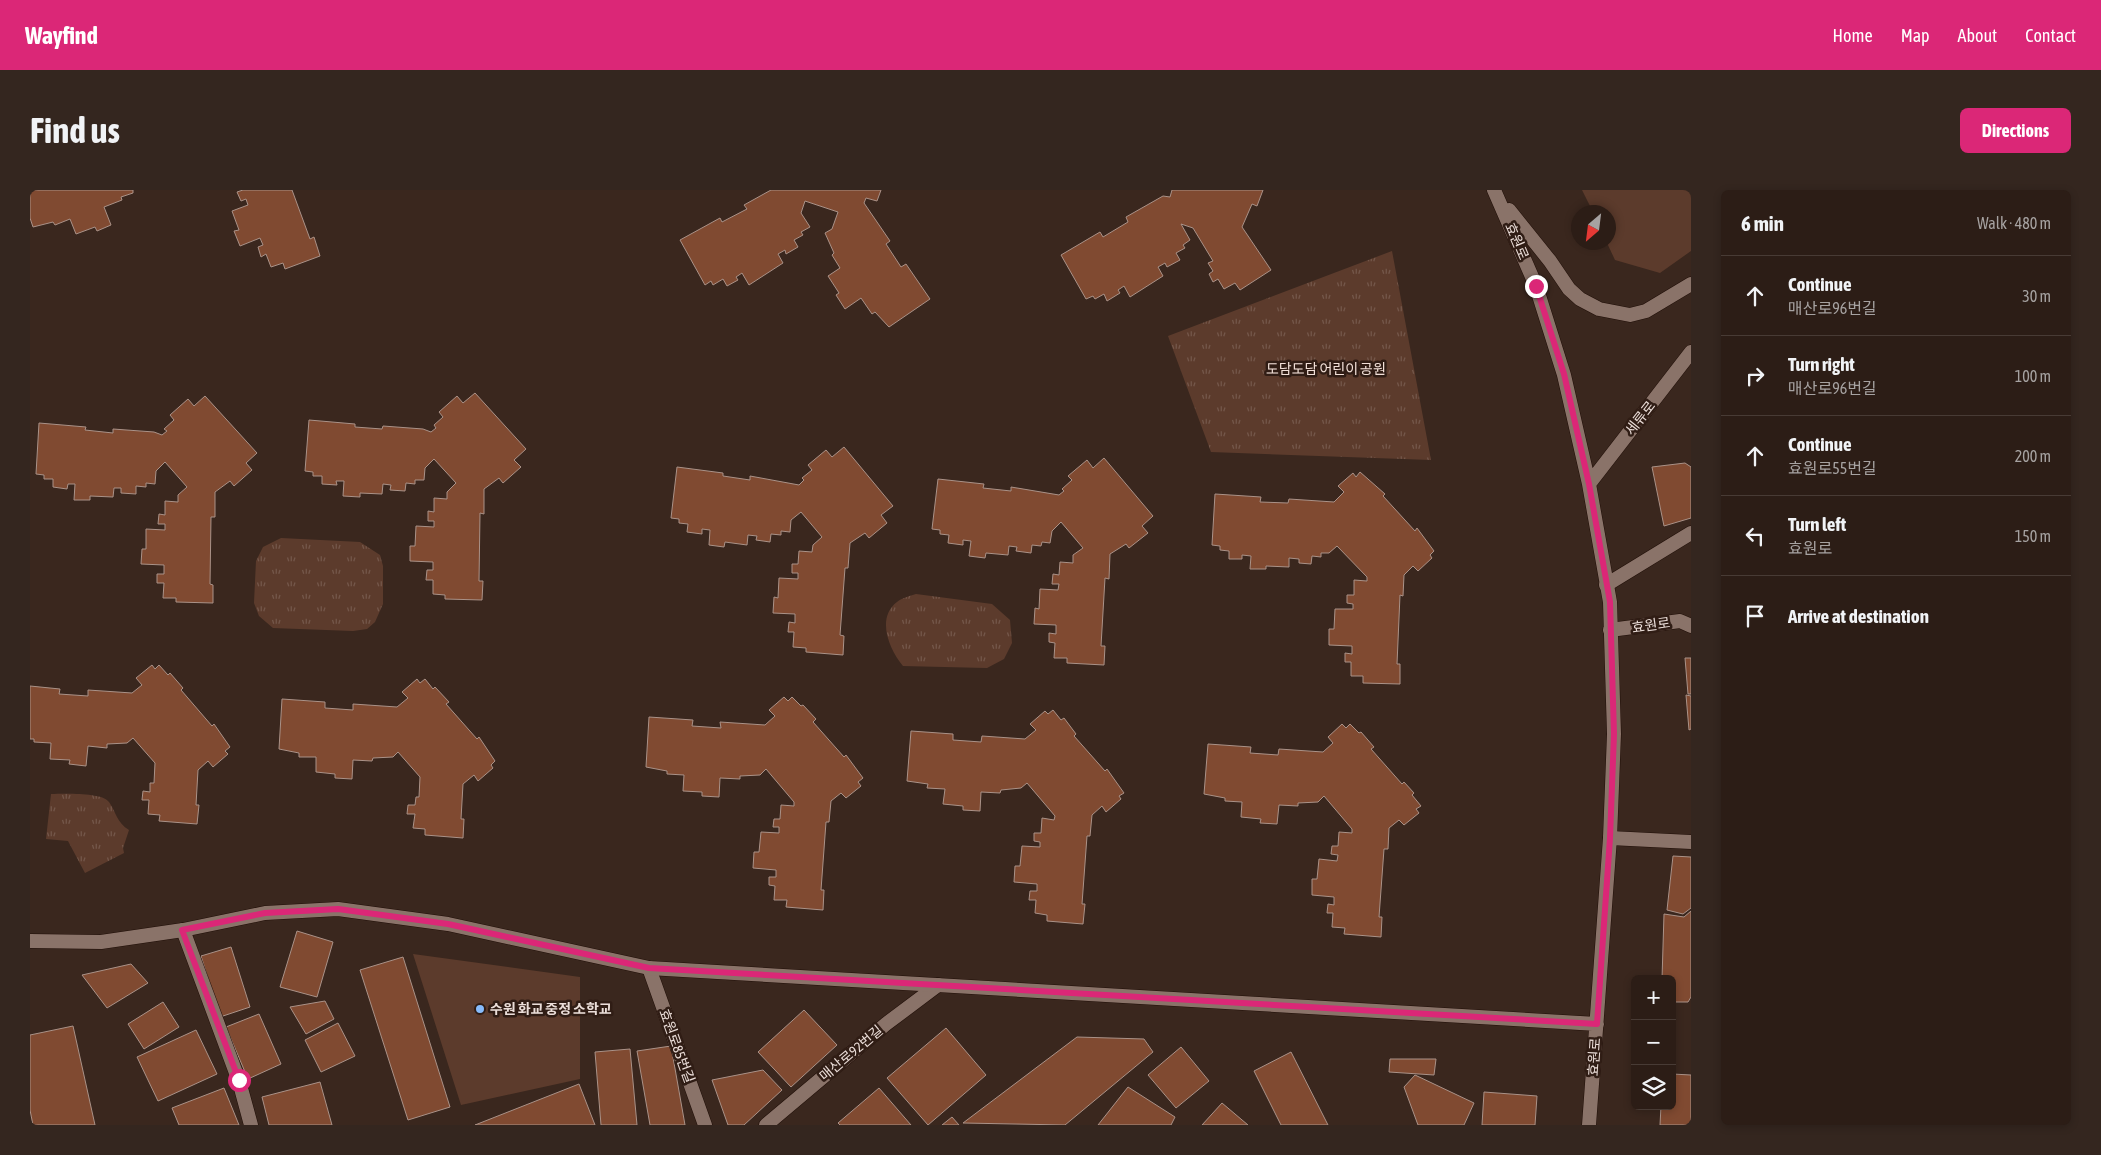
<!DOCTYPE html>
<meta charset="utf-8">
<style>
body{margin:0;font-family:"Asap Condensed","Noto Sans KR",sans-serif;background:#34261f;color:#f1f3f6}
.controls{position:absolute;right:15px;bottom:15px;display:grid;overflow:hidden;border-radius:8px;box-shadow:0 2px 8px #0003}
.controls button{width:45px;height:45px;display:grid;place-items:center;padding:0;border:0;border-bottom:1px solid #483b35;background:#2c1d16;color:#f1f3f6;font:25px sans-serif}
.compass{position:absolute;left:1541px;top:15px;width:45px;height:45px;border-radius:50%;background:#2c1d16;box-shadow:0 2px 8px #0003;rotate:208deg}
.stop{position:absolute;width:15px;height:15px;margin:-11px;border:4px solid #db2777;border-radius:50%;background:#fff}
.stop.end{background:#db2777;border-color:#fff;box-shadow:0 1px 5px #0008}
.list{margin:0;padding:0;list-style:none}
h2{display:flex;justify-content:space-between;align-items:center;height:65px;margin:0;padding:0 20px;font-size:21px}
h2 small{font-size:16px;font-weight:400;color:#a6a2a1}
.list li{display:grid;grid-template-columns:32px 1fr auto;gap:15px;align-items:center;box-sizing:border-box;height:80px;padding:0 20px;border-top:1px solid #483b35}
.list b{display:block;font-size:19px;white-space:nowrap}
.list p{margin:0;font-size:16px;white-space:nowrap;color:#a6a2a1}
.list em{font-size:16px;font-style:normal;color:#a6a2a1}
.icon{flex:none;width:28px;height:28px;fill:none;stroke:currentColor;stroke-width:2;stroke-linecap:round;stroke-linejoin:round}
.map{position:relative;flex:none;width:1661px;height:935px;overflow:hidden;border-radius:8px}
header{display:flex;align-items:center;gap:30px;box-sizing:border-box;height:70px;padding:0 25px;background:#db2777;color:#fff}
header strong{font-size:24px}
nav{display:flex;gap:28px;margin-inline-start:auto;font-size:18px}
.intro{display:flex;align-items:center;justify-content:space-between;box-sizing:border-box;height:120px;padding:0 30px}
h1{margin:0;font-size:35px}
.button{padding:12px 22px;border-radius:8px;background:#db2777;color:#fff;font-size:18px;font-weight:700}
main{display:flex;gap:30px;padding:0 30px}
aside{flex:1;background:#2c1d16;border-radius:8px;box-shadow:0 2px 8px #0003}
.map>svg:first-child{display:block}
.grass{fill:#5c3b2c}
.park{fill:url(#park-tufts)}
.building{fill:#804a31;stroke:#aa9288}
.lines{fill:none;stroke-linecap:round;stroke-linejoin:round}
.minor-casing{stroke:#200f08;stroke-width:15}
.tertiary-casing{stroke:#200f08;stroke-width:15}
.minor{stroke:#8a7369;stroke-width:14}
.tertiary{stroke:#8a7369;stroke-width:14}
.route{stroke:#db2777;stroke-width:6}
.poi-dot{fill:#87bbfb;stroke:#301d15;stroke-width:2}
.labels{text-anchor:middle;stroke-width:5;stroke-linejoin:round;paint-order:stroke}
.street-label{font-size:14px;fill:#ebded9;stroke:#301d15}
.park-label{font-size:14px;fill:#f2e0d8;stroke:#301d15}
.poi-label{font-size:14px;font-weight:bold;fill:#ebded9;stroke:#301d15;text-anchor:start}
</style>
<header>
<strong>Wayfind</strong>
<nav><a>Home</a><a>Map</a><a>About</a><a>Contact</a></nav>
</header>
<div class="intro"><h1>Find us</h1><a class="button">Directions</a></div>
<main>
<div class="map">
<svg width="1661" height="935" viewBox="0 0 1661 935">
<defs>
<pattern id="park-tufts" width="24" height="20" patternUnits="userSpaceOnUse" patternTransform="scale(1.25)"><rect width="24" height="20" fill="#5c3b2c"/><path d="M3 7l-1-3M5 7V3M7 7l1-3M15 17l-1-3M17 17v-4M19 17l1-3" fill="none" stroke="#74574a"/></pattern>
</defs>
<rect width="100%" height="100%" fill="#3a271e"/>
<path class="grass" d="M 1552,0 L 1661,0 L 1661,61 L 1630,83 L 1585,70 L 1577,53 L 1578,52 L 1578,22 L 1563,22 Z
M 383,764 L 550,787 L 550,889 L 431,915 Z"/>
<path class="park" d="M 1362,61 L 1401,270 L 1181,262 L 1138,146 Z
M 251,348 L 330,352 L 350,365 L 353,376 L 353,414 L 345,432 L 337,439 L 323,441 L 243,438 L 229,426 L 224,413 L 226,371 L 233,357 Z
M 886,404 L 962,414 L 980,430 L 982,453 L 974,469 L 957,478 L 873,476 C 859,459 846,428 867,412 C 872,408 880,406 886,404 Z
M 21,604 C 34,604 71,602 79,612 C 86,622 87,633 99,640 L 93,658 L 94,663 L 55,683 L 38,651 L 16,649 Z"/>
<path class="building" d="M 0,0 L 103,0 L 103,3 L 91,7 L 92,10 L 74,17 L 81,35 L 67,41 L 65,37 L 46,44 L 40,29 L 25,35 L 23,32 L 3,37 L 0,28 Z
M 213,0 L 262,0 L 280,49 L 284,47 L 290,66 L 255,79 L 253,73 L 241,77 L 236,64 L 231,67 L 228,57 L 233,55 L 230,48 L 210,56 L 204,41 L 209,40 L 202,21 L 218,15 L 216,9 L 211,11 L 207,2 Z
M 741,0 L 851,0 L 847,11 L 836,8 L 834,13 L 860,51 L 856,54 L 871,77 L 876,74 L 900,109 L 859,137 L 845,122 L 842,124 L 831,108 L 815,119 L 806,105 L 809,103 L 798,86 L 810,78 L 802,65 L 804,63 L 795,43 L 802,39 L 808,22 L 775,11 L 771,23 L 780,37 L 771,42 L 773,45 L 764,50 L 768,57 L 756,64 L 755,60 L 748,64 L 753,73 L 719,95 L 712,83 L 706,87 L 708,90 L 697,96 L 693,89 L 683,95 L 681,91 L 675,95 L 650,50 L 690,28 L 692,32 L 717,19 L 714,15 Z
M 1142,0 L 1233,0 L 1227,16 L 1222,14 L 1212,37 L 1241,80 L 1210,100 L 1205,93 L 1194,99 L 1188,89 L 1183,92 L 1179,84 L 1183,81 L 1178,73 L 1183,71 L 1163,38 L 1151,34 L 1160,50 L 1153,55 L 1155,58 L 1146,63 L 1150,70 L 1137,77 L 1135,73 L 1128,77 L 1133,86 L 1100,107 L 1094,96 L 1088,100 L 1090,103 L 1077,111 L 1074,104 L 1065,109 L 1063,106 L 1056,109 L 1031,65 L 1070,42 L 1073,47 L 1098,32 L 1096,27 L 1133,6 L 1140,7 Z
M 445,203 L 496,259 L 484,270 L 491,277 L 473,293 L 469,288 L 454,299 L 454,324 L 450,323 L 449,391 L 453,391 L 452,410 L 415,409 L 415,405 L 403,404 L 403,390 L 396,390 L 397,380 L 403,380 L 403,372 L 380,371 L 380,356 L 385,356 L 386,336 L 404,337 L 404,331 L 398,331 L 398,321 L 404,322 L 404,308 L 417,309 L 417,302 L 426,293 L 404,269 L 395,278 L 394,290 L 385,290 L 385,294 L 376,293 L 375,301 L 360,300 L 361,295 L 353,294 L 352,304 L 330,303 L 330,307 L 313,306 L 314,291 L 306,291 L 307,295 L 292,294 L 292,286 L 283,286 L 283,282 L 275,281 L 279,230 L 325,234 L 325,237 L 352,239 L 353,236 L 393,239 L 401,242 L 406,238 L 404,235 L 413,227 L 409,222 L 427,206 L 433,213 Z
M 175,206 L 227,263 L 216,273 L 222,280 L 204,296 L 200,291 L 185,302 L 185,327 L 181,327 L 180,394 L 183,395 L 183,413 L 146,412 L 146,408 L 133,408 L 134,393 L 127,393 L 127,384 L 134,384 L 134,375 L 111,374 L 112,359 L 116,359 L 116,339 L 135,340 L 135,334 L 128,334 L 129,324 L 135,325 L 135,311 L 148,312 L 148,305 L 157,297 L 135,272 L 126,281 L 125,294 L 116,293 L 116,297 L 106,296 L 106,304 L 91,303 L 91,298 L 84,298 L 83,307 L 60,306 L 60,310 L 44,310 L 45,294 L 38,294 L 37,299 L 23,297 L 23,289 L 14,289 L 14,285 L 6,284 L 9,233 L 56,237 L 55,240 L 83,243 L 83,239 L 124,242 L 132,245 L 137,241 L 134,239 L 144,230 L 140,225 L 158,209 L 164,216 Z
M 814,257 L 863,316 L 851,325 L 857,333 L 839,348 L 835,343 L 820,353 L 818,378 L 815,378 L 810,445 L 814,446 L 813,465 L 776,462 L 776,458 L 763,457 L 764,442 L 758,442 L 759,432 L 765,433 L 765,424 L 743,423 L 744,407 L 748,408 L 749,388 L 768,389 L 768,383 L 762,383 L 762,374 L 768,374 L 769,361 L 782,362 L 783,355 L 792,347 L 771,322 L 761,330 L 760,342 L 751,341 L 751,345 L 741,344 L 740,352 L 726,350 L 727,346 L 718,345 L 717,355 L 695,352 L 694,357 L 679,355 L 680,340 L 672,339 L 672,344 L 657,342 L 658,334 L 649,333 L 649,329 L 641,328 L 647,277 L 693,283 L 693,286 L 720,290 L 720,286 L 769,295 L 774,290 L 772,288 L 782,280 L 778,275 L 796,260 L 802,267 Z
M 1074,268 L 1123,326 L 1112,336 L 1118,343 L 1099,358 L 1096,354 L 1080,364 L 1079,389 L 1075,388 L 1071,456 L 1075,456 L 1074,475 L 1037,473 L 1037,468 L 1024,468 L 1025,453 L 1019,452 L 1019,443 L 1026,444 L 1026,435 L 1004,434 L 1005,418 L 1009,419 L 1010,399 L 1028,400 L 1029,394 L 1022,394 L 1023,384 L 1029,385 L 1030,372 L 1043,373 L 1043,365 L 1053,358 L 1031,332 L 1022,341 L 1020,353 L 1012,352 L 1011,356 L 1002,355 L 1001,363 L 986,361 L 987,357 L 979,356 L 978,365 L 956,363 L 955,368 L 939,366 L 941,351 L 933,350 L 933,355 L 918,353 L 919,345 L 910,344 L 910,340 L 902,339 L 908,289 L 954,294 L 953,298 L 981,301 L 981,297 L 1029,305 L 1034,301 L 1032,299 L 1042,290 L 1038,286 L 1057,270 L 1063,278 Z
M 1655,273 L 1661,277 L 1661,328 L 1634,336 L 1622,277 Z
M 1330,282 L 1355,304 L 1353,306 L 1385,341 L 1387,338 L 1404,361 L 1400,365 L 1402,368 L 1388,381 L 1383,376 L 1374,385 L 1373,406 L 1370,405 L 1367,474 L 1370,474 L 1370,494 L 1333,493 L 1333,486 L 1321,486 L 1321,472 L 1315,472 L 1315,463 L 1322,464 L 1322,456 L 1299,455 L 1299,439 L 1304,439 L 1305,419 L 1323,419 L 1323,414 L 1317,413 L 1317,405 L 1324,405 L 1324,390 L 1337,391 L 1337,387 L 1307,356 L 1299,363 L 1291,363 L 1291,367 L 1282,366 L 1281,374 L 1269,373 L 1269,369 L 1259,368 L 1259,377 L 1236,376 L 1236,379 L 1220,379 L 1221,366 L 1212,365 L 1212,369 L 1199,369 L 1199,361 L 1190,360 L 1190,356 L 1182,355 L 1185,304 L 1231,307 L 1230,312 L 1258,313 L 1259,309 L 1304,312 L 1314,302 L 1308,296 L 1323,283 L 1326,287 Z
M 1655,468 L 1661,468 L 1661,504 L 1658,504 Z
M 122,475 L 125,479 L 129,475 L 138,485 L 140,483 L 153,498 L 151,500 L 182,536 L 184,534 L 200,557 L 195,561 L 198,564 L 183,577 L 178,571 L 168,580 L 166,615 L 169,615 L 167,634 L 129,631 L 130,625 L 118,624 L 119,610 L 112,610 L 113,601 L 120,602 L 120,593 L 124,593 L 125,573 L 103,548 L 97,553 L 77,554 L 77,558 L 58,556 L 56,576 L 39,574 L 40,570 L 20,569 L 21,553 L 4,552 L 4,549 L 0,549 L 0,496 L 30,499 L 29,504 L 58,506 L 58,500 L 102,503 L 112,495 L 106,488 Z
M 387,489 L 390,493 L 395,489 L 403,499 L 405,497 L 419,512 L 416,514 L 447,549 L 449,547 L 465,571 L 461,575 L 463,578 L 448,591 L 444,585 L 433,594 L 431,629 L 434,629 L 433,648 L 395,645 L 395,639 L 383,638 L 385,624 L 377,624 L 378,615 L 385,615 L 386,607 L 389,607 L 390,587 L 368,562 L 363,567 L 343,568 L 342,571 L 323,570 L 322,589 L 305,588 L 305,584 L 286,582 L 286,567 L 269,567 L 269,563 L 249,559 L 252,509 L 295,512 L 295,518 L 323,520 L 323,514 L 367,517 L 378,508 L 372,502 Z
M 1656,505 L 1661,506 L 1661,539 L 1659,540 Z
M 754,507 L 758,511 L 762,507 L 771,516 L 773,515 L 786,529 L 783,532 L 814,567 L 816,565 L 833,588 L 828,592 L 831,596 L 816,608 L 811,603 L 801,611 L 799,632 L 796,632 L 791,700 L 794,700 L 793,720 L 756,717 L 757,710 L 744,710 L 745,696 L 739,695 L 739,687 L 746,687 L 746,680 L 723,678 L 724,662 L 729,662 L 731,642 L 749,643 L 749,637 L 743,637 L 744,629 L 750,629 L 751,615 L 764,616 L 764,612 L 736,579 L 730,585 L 710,586 L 710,589 L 690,588 L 689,607 L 672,606 L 672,602 L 653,601 L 654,585 L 637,584 L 637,581 L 616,577 L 619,527 L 663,530 L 662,536 L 691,538 L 690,532 L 735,535 L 745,526 L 739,520 Z
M 1023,520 L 1031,530 L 1034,528 L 1046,544 L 1044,546 L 1075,581 L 1077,579 L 1094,603 L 1089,606 L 1091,609 L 1076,622 L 1072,616 L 1062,625 L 1060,646 L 1057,646 L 1052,714 L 1055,714 L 1053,734 L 1017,731 L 1017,725 L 1005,723 L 1006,710 L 999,710 L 1000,701 L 1007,701 L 1007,694 L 984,692 L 985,676 L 990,676 L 992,656 L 1010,657 L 1010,652 L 1004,651 L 1004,643 L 1011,643 L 1012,628 L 1024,630 L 1025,626 L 997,593 L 991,598 L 971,600 L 970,603 L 951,602 L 950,621 L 933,620 L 933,616 L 913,614 L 915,599 L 897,598 L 898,594 L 877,591 L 881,541 L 923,544 L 923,550 L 951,552 L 952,546 L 995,549 L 1006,540 L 1000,534 L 1015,521 L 1018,524 Z
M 1312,534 L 1316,538 L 1320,534 L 1329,543 L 1331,542 L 1344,557 L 1341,559 L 1372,594 L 1374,592 L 1384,603 L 1382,605 L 1391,616 L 1386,619 L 1389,623 L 1374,635 L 1369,630 L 1359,638 L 1358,659 L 1354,659 L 1349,727 L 1352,727 L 1351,747 L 1314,744 L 1315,738 L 1302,737 L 1303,723 L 1297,723 L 1298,714 L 1304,715 L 1304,707 L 1282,705 L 1282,689 L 1287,689 L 1289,669 L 1307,671 L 1308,665 L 1301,664 L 1302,656 L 1308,656 L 1309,642 L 1322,643 L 1322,639 L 1294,606 L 1288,612 L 1268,613 L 1268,616 L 1249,615 L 1247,634 L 1230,633 L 1231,629 L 1211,627 L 1212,612 L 1195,611 L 1195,608 L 1174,604 L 1178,554 L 1221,557 L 1220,563 L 1248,565 L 1249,559 L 1293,562 L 1303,553 L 1298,547 Z
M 1643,666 L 1661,667 L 1661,718 L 1653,724 L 1637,720 Z
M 1661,721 L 1661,807 L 1658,812 L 1642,812 L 1642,789 L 1632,789 L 1634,724 L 1654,727 Z
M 267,741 L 303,752 L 287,807 L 250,797 Z
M 201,757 L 220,817 L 190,827 L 171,766 Z
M 373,767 L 420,917 L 378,930 L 330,780 Z
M 101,774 L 118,793 L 77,818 L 52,785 Z
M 295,811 L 304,829 L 276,844 L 260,817 Z
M 133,812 L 149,837 L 114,859 L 98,834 Z
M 774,820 L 807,855 L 761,897 L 728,862 Z
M 229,824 L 251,874 L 218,889 L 196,837 Z
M 308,833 L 325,866 L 291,882 L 275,850 Z
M 43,836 L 65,935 L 3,935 L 0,920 L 0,845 Z
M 916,838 L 956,885 L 898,935 L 857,888 Z
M 166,840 L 187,884 L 128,911 L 107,867 Z
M 1047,847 L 1114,849 L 1123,862 L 1035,935 L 933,933 Z
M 641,856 L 655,935 L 620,935 L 607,861 Z
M 1151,857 L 1179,891 L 1146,918 L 1118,885 Z
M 600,859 L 607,935 L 571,935 L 565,862 Z
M 1261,862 L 1298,935 L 1251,935 L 1224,881 Z
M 1360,869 L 1406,869 L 1404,885 L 1359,882 Z
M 733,880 L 752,900 L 714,935 L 698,935 L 682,890 Z
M 1642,884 L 1661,885 L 1661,935 L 1630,935 L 1631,916 L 1642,916 Z
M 1385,885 L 1444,913 L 1434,935 L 1388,935 L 1374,897 Z
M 290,892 L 302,935 L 239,935 L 232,907 Z
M 549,894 L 565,935 L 445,935 Z
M 1098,897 L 1145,927 L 1141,935 L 1068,935 Z
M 194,898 L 209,935 L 149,935 L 142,918 Z
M 849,898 L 881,935 L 810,935 L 808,933 Z
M 1454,902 L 1507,906 L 1505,935 L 1452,935 Z
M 1192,913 L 1218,935 L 1172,935 Z
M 922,927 L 929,935 L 912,935 Z"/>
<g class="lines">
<g class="minor-casing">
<path id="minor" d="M 1576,395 L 1661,343
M 1580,440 L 1650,431 L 1661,436
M 1580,648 L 1661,652
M 153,740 L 209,891 L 221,935
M 619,778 L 675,935
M 736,935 L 856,834 L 908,795"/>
</g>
<g class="tertiary-casing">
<path id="tertiary" d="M 1464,0 L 1506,96 L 1534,185 L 1559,294 L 1580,412 L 1584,544 L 1580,648 L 1559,935
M 1479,20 L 1520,71 L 1539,99 L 1550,109 L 1569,119 L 1600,125 L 1616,121 L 1661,94
M 1559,294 L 1661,162
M 0,751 L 71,752 L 153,740 L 235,723 L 308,719 L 418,734 L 619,778 L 1567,834"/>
</g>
<use href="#minor" class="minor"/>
<use href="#tertiary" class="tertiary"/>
</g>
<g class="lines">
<path class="route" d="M 209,890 L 152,740 L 235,723 L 308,719 L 418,734 L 619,778 L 1567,834 L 1580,648 L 1584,544 L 1580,412 L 1559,294 L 1534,184 L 1506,96"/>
</g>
<circle class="poi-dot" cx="450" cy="819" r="5"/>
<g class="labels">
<g class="street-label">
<text transform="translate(1487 51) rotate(67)" y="5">효원로</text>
<text transform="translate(1610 228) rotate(-52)" y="5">세류로</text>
<text transform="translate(1621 435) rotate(-8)" y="5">효원로</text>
<text transform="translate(647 856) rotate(70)" y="5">효원로85번길</text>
<text transform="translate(821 863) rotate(-40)" y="5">매산로92번길</text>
<text transform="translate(1564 867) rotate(-86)" y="5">효원로</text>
</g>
<g class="park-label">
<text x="1296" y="184">도담도담 어린이 공원</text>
</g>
<g class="poi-label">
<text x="460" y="824">수원 화교 중정 소학교</text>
</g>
</g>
</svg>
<div class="controls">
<button>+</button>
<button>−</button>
<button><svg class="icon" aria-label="layers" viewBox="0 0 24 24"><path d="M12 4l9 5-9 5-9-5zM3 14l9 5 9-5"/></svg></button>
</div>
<svg class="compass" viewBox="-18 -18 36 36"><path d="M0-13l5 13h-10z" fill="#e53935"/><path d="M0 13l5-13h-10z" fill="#a6a2a1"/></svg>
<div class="stop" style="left:209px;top:890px"></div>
<div class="stop end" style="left:1506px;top:96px"></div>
</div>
<aside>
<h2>6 min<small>Walk · 480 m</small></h2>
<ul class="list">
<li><svg class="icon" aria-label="ahead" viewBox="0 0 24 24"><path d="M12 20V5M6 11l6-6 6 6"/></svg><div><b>Continue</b><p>매산로96번길</p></div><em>30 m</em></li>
<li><svg class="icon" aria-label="right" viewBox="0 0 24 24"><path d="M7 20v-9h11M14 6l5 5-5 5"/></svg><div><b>Turn right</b><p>매산로96번길</p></div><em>100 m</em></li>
<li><svg class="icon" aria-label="ahead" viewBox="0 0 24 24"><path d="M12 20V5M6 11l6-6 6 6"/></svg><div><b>Continue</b><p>효원로55번길</p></div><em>200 m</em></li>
<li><svg class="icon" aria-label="left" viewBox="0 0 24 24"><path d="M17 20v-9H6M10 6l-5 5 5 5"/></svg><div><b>Turn left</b><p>효원로</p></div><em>150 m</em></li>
<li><svg class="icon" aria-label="arrive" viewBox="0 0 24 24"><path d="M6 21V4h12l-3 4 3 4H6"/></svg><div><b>Arrive at destination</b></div></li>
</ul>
</aside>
</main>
